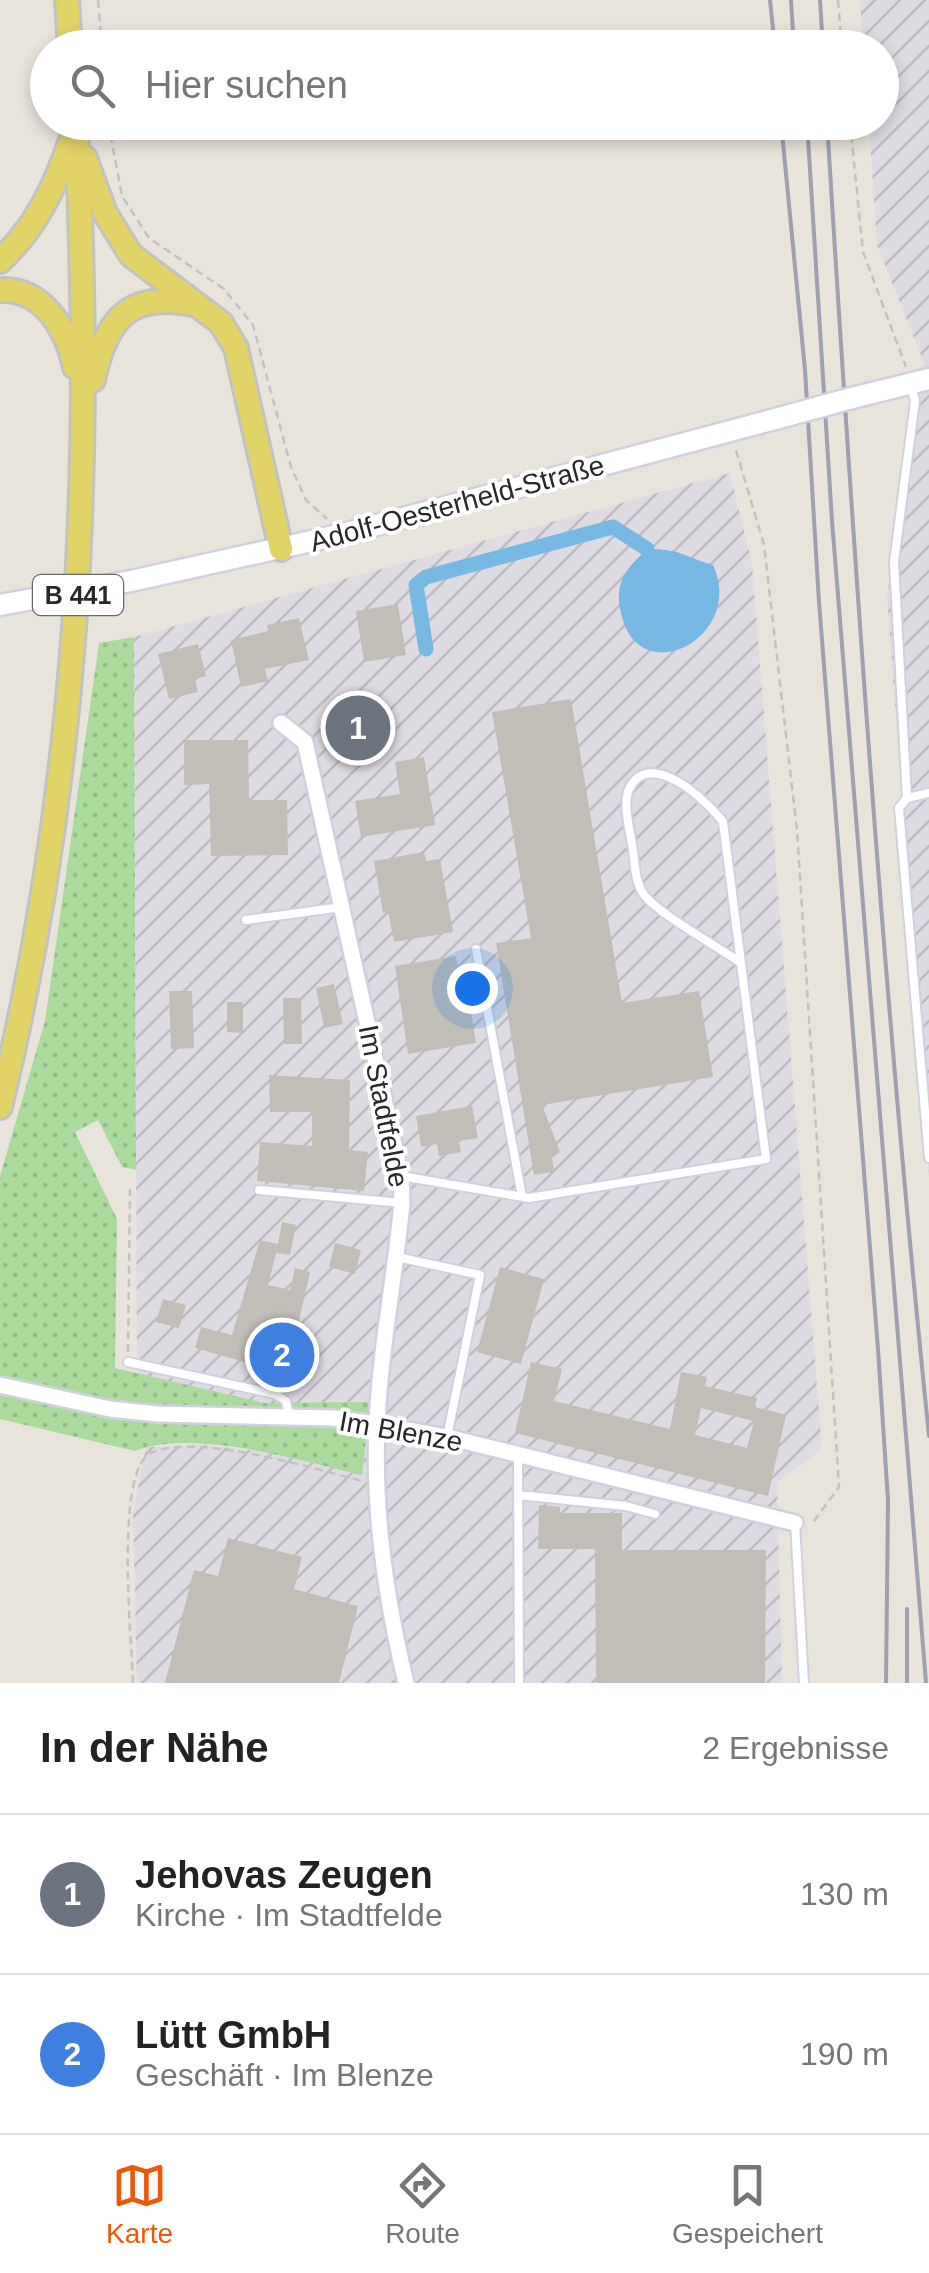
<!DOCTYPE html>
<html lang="de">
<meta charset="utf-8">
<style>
body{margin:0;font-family:Helvetica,sans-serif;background:#f2f2f2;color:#222}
.you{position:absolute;left:472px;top:988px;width:35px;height:35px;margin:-25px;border:8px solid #fff;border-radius:50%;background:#1a73e8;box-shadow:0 0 0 15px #1a73e833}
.badge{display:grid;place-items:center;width:65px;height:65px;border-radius:50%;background:#ea580c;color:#fff;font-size:32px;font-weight:700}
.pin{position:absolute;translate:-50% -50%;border:5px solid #fff;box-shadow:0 2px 10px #0006}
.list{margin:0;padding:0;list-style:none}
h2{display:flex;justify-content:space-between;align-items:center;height:130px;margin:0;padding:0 40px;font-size:42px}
h2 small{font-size:32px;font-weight:400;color:#767676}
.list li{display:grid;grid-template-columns:65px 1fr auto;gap:30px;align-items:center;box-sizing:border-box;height:160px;padding:0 40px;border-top:2px solid #e0e0e0}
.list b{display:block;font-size:38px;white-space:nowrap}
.list p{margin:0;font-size:32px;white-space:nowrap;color:#767676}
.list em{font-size:32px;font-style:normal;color:#767676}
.icon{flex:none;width:55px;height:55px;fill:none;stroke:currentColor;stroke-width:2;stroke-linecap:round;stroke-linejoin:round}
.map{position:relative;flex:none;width:929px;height:1683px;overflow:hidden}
.search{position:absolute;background:#fff;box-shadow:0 5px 15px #0003;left:30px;right:30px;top:30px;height:110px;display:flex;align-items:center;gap:25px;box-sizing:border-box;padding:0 35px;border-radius:55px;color:#767676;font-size:38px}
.sheet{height:450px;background:#fff}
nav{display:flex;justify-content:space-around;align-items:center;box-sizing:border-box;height:140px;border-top:2px solid #e0e0e0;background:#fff;font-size:28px;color:#767676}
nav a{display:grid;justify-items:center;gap:5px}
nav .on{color:#ea580c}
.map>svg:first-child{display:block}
.industrial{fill:url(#industrial-furrows)}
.grass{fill:url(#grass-dots)}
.water{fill:#77b9e2}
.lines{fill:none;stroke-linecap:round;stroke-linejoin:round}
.canal{stroke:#77b9e2;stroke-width:15}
.building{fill:#c1beb7;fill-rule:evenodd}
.lane-casing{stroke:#d0d1df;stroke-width:12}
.street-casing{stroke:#d0d1df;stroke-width:20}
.secondary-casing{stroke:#d0d1df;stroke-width:25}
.primary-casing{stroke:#c3c3c3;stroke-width:28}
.path{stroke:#c3c3c3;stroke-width:2.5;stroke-dasharray:8 5;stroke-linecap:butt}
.lane{stroke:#fff;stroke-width:8}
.street{stroke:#fff;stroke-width:15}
.secondary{stroke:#fff;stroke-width:20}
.primary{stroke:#e2d367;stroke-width:22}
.rail{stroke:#9e9fb0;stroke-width:4}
.secondary-bridge-casing{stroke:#d0d1df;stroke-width:25;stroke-linecap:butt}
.secondary-bridge{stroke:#fff;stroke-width:20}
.labels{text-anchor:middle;stroke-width:8;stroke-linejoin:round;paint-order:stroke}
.shield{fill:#fff;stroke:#686868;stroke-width:2.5}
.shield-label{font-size:25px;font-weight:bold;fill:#282828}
.street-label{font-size:28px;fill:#282828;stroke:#fff}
</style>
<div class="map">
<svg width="929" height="1683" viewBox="0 0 929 1683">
<defs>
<pattern id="industrial-furrows" width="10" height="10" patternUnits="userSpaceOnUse" patternTransform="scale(2.5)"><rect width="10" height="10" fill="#dedbe2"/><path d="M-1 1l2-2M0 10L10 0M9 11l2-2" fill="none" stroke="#bebcc2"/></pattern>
<pattern id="grass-dots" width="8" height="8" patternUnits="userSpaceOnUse" patternTransform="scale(2.5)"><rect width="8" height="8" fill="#aadb9c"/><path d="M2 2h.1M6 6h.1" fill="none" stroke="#92bc86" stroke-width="1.8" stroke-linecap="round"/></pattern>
</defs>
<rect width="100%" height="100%" fill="#e9e4db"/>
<path class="industrial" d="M 860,0 L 929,0 L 929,1175 L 887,595 L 924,363 L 877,245 L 869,123 L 882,122 L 882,48 L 863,47 Z
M 730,473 L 752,564 L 822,1449 L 777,1483 L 782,1683 L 137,1683 L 133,1514 L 146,1447 L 207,1445 L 265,1452 L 369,1403 L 264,1403 L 137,1374 L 134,637 Z"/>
<path class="grass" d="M 134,637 L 136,1170 L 122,1167 L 98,1120 L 75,1132 L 117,1219 L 115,1368 L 264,1403 L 370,1402 L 362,1475 C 302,1461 194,1428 135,1451 L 0,1419 L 0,1176 L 45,1021 L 99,643 Z"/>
<path class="water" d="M 647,549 C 682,549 682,556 713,565 C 746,637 641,691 622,617 C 613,584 624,571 647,549 Z"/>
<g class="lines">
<path class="canal" d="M 426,649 L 416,585 L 426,577 L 613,527 L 647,549"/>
</g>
<path class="building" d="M 398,604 L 406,655 L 364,662 L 356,611 Z
M 299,618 L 309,660 L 265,669 L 268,681 L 241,687 L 231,640 L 268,631 L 267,625 Z
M 198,644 L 206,676 L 195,679 L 198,692 L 169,699 L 158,654 Z
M 571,699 L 622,1003 L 699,991 L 713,1077 L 542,1105 L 560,1152 L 552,1158 L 554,1172 L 534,1175 L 496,943 L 531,938 L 492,712 Z
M 383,707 L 388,737 L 361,742 L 362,749 L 334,754 L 328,719 Z
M 184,740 L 248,740 L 249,800 L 287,800 L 288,855 L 211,856 L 209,784 L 184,785 Z
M 424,757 L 435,825 L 361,837 L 355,801 L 400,794 L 395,762 Z
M 424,852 L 426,861 L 440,859 L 453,932 L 394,942 L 388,912 L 383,913 L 374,861 Z
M 456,956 L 464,1000 L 469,999 L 476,1043 L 408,1054 L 395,966 Z
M 334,984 L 343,1024 L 324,1028 L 316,988 Z
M 169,991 L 192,991 L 194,1048 L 171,1049 Z
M 283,998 L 301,998 L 302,1044 L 284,1044 Z
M 227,1002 L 243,1002 L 243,1033 L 227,1032 Z
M 269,1075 L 350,1080 L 349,1150 L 368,1152 L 364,1191 L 257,1181 L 260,1142 L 312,1146 L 312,1112 L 270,1112 Z
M 472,1106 L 478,1138 L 459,1141 L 461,1152 L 439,1156 L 437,1144 L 421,1147 L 416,1116 Z
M 282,1222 L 296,1225 L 290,1255 L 276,1253 L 268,1285 L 290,1290 L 295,1268 L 310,1272 L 287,1374 L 195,1348 L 201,1327 L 232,1335 L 260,1240 L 278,1244 Z
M 335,1243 L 361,1250 L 355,1274 L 329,1267 Z
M 500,1267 L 544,1279 L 521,1364 L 477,1352 Z
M 163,1299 L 186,1305 L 179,1328 L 156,1322 Z
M 531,1362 L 562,1369 L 554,1401 L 670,1429 L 681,1372 L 707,1377 L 705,1386 L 757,1398 L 755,1407 L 786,1415 L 768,1496 L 515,1433 ZM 701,1408 L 754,1421 L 747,1448 L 695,1435 Z
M 539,1505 L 560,1507 L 560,1513 L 622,1513 L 622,1550 L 766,1550 L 765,1683 L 596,1683 L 595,1549 L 538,1549 Z
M 228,1538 L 302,1557 L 294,1589 L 358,1606 L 339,1683 L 165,1683 L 194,1570 L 218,1576 Z"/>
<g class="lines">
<g class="lane-casing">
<path id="lane" d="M 929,793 L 907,798 L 899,808 L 929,1158
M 907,798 L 894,562 L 915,401 L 911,385
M 246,920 L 342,907
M 476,949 L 522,1196
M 401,1176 L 529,1198 L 766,1159 L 723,822 C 708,802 650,746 629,789 C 622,805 631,834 633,851 C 635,865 635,884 645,896 C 658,913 720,948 741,963
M 259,1190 L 402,1203
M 397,1257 L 480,1275 L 447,1437
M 128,1362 L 275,1394 L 286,1401 L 289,1416
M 518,1455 L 519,1683
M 518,1495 L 626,1506 L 655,1514
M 795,1523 L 804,1683"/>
</g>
<g class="street-casing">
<path id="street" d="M 281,723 L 305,742 L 401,1176 L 402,1203 C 395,1277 380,1351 377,1424 C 373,1510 386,1600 406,1683
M 0,1385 L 110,1409 L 158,1414 L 332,1418 L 377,1424 L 447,1437 L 795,1523"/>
</g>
<g class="secondary-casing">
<path id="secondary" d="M 852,398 L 929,379
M 131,581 L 343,534 L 779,418
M 0,605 L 27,600"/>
</g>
<g class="primary-casing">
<path id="primary" d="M 67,0 L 70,48
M 85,158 L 105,213 L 131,255 L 221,323 L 236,348 L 281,549
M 0,261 C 37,226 56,185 72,137
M 0,290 C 44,288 67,330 75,367
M 93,380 C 106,320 128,291 193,304
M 0,1107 C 80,776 94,461 76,122"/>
</g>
<path class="path" d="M 98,0 L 102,48
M 838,0 L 842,48
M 108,122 L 122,196 L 149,238 L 224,289 L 253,325 L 291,467 L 306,500 L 327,519
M 850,122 L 863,252 L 906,367
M 736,450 L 764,545 L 797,830 L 839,1487 L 811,1525
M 128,1352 L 130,1189
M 133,1683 C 132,1643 114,1470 151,1453 C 194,1432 316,1469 362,1481"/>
<use href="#lane" class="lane"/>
<use href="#street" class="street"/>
<use href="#secondary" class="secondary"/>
<use href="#primary" class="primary"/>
<path class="rail" d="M 770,0 L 775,48
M 791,0 L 794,48
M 820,0 L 823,48
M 781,122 L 805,370 L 819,602 L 878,1349 L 888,1500 L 886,1683
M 807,122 L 832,521 L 926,1683
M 827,122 C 854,561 884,999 929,1436
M 907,1683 L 907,1609"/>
<g class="secondary-bridge-casing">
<path id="secondary-bridge" d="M 779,418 L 852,398
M 27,600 L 131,581"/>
</g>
<use href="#secondary-bridge" class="secondary-bridge"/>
</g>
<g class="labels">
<rect class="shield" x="33" y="575" width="90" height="40" rx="8"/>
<g class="shield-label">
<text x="78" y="604">B 441</text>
</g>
<g class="street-label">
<text transform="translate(457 503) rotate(-15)" y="10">Adolf-Oesterheld-Straße</text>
<text transform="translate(384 1106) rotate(79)" y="10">Im Stadtfelde</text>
<text transform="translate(401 1431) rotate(10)" y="10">Im Blenze</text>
</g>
</g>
</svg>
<div class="you"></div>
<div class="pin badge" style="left:358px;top:728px;background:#6b7280">1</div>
<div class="pin badge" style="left:282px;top:1355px;background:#3f7fe0">2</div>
<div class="search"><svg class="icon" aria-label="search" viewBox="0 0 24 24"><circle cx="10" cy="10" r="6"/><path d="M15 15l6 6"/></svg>Hier suchen</div>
</div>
<section class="sheet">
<h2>In der Nähe<small>2 Ergebnisse</small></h2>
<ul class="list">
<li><span class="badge" style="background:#6b7280">1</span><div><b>Jehovas Zeugen</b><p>Kirche · Im Stadtfelde</p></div><em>130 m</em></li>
<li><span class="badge" style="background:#3f7fe0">2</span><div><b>Lütt GmbH</b><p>Geschäft · Im Blenze</p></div><em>190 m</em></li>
</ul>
</section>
<nav>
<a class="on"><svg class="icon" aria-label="map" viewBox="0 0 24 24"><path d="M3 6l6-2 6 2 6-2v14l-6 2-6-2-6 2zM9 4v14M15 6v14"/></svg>Karte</a>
<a><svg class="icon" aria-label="directions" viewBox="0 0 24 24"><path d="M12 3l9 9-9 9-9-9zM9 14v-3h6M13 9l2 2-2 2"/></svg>Route</a>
<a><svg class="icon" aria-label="saved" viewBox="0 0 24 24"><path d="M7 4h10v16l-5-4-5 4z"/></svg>Gespeichert</a>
</nav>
